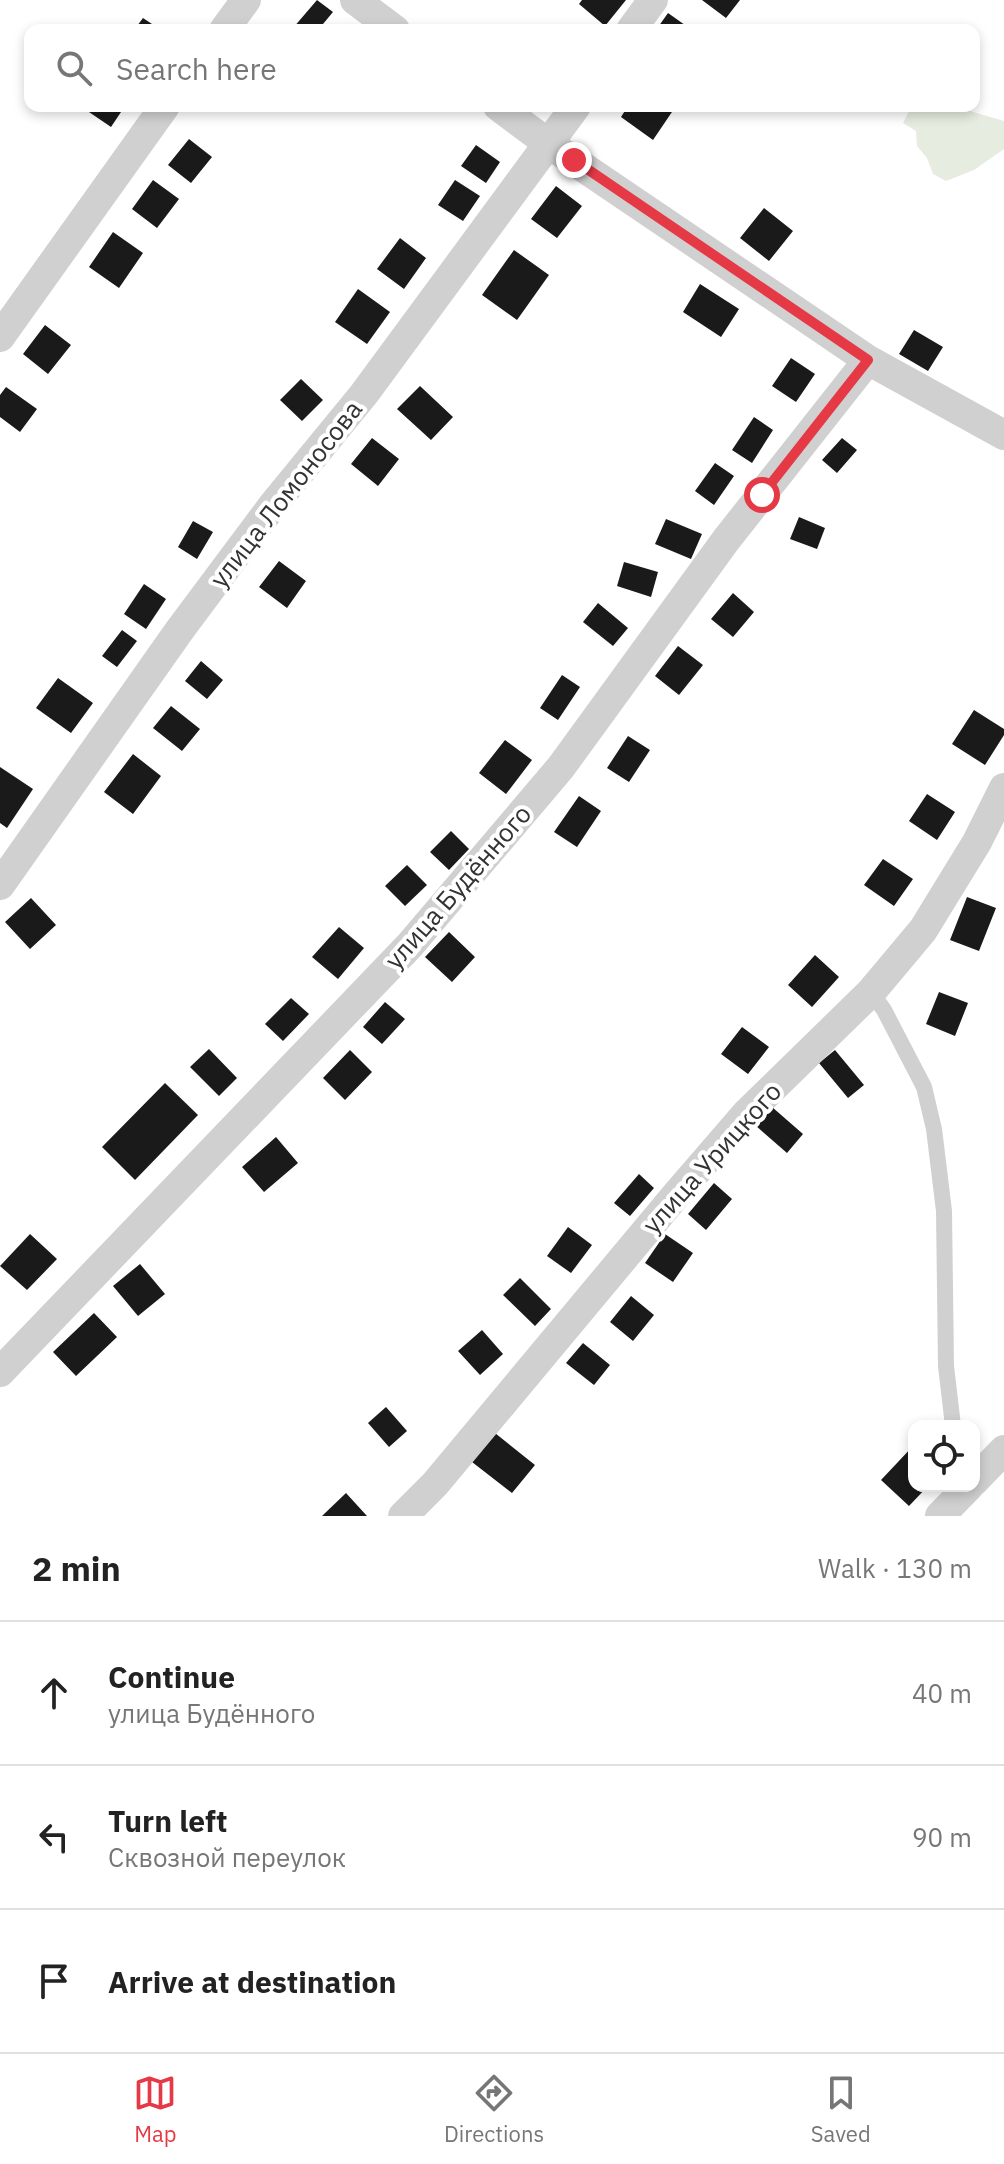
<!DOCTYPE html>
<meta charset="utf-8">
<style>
body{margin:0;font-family:"IBM Plex Sans",sans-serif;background:#f6f6f6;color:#222}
.controls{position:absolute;right:24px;bottom:24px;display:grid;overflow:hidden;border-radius:16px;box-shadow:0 4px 12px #0003}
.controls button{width:72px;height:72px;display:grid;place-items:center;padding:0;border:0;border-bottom:2px solid #e0e0e0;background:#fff;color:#222;font:40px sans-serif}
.stop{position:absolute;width:24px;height:24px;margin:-18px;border:6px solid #e63946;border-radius:50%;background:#fff}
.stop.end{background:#e63946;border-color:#fff;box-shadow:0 2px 8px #0008}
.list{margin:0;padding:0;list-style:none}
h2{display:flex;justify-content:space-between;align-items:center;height:104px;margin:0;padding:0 32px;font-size:34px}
h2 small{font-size:26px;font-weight:400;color:#767676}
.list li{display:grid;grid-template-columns:52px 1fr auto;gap:24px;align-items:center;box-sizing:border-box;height:144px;padding:0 32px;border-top:2px solid #e0e0e0}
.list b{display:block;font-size:30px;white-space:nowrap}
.list p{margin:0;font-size:26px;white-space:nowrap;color:#767676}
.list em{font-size:26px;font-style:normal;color:#767676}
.icon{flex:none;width:44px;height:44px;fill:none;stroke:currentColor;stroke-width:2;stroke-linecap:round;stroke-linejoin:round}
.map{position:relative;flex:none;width:1004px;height:1516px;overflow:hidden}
.search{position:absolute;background:#fff;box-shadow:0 4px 12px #0003;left:24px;right:24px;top:24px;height:88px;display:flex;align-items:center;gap:20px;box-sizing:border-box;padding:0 28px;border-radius:16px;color:#767676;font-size:30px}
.sheet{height:536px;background:#fff}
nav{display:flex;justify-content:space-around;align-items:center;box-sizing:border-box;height:112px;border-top:2px solid #e0e0e0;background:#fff;font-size:22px;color:#767676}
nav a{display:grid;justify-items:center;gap:4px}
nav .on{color:#e63946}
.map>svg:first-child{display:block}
.green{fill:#e6ecdf}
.building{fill:#1a1a1a}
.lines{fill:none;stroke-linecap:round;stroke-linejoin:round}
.service{stroke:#d0d0d0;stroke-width:16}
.minor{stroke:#d0d0d0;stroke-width:30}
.route{stroke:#e63946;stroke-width:10}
.labels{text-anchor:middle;stroke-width:8;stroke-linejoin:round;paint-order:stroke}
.street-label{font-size:26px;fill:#333;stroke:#fff}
</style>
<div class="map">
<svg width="1004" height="1516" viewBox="0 0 1004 1516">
<rect width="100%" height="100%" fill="#fff"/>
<path class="green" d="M 917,106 L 953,106 L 1004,121 L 1004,149 L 974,170 L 946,181 L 933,174 L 927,158 L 917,146 L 916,131 L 903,123 L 910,109 Z"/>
<path class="building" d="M 317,0 L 333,12 L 318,30 L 295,30 L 293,28 Z
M 582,0 L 626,0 L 605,26 L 579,4 Z
M 702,0 L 740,0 L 726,18 Z
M 668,13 L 692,30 L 656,30 Z
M 143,18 L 161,30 L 134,30 Z
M 93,106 L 125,106 L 111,127 L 89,112 Z
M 628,106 L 676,106 L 653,140 L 621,117 Z
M 189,139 L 212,157 L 191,183 L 168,165 Z
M 476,145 L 500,162 L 486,183 L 461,166 Z
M 153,180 L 179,199 L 157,228 L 132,209 Z
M 455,180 L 480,196 L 463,221 L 438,205 Z
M 556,186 L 582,206 L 557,238 L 531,219 Z
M 764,208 L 793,231 L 769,261 L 740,238 Z
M 113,232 L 143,253 L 119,288 L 89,267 Z
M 400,238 L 426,258 L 404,289 L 377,269 Z
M 514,250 L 549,275 L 517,320 L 482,295 Z
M 700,284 L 739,309 L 721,337 L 683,312 Z
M 358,289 L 390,312 L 367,344 L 335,322 Z
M 45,325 L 71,345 L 48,374 L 23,354 Z
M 914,330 L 943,347 L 928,371 L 899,354 Z
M 791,358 L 815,374 L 796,402 L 772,386 Z
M 301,379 L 323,400 L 302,421 L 280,400 Z
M 420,386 L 453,417 L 431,440 L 397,409 Z
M 6,387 L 37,409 L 20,432 L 0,417 L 0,395 Z
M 754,417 L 773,430 L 752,463 L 732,450 Z
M 372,438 L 399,459 L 378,486 L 351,464 Z
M 842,438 L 857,450 L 837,473 L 822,460 Z
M 715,463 L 734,476 L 714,505 L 695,491 Z
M 799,517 L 825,528 L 817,549 L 790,539 Z
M 666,519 L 702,534 L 691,559 L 655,544 Z
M 193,521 L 213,532 L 197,559 L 178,547 Z
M 279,561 L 306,581 L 287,608 L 259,587 Z
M 624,562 L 658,572 L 651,597 L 617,586 Z
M 144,584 L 166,599 L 146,629 L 124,614 Z
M 733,593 L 754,612 L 733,637 L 711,619 Z
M 598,603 L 628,628 L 613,646 L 583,622 Z
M 122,630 L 137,641 L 117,667 L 102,656 Z
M 678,646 L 703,665 L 679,695 L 655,676 Z
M 201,661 L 223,680 L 207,699 L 185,681 Z
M 562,675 L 580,687 L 558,720 L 540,708 Z
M 58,678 L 93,703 L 71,733 L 36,708 Z
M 171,706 L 200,729 L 182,751 L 153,728 Z
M 974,710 L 1004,729 L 1004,735 L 985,765 L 952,744 Z
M 628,736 L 650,750 L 629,782 L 607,768 Z
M 505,740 L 532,760 L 506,794 L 479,773 Z
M 133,754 L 161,776 L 133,814 L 104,792 Z
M 0,767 L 33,789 L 7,828 L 0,823 Z
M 927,794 L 955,812 L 937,840 L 909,821 Z
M 579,796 L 601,811 L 577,847 L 554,832 Z
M 451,831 L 469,849 L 449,870 L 430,852 Z
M 883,859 L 913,879 L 894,906 L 864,885 Z
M 407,865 L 427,885 L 405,906 L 385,886 Z
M 967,897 L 996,908 L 979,951 L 950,940 Z
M 31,898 L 56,925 L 30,949 L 5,922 Z
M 339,927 L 364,948 L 338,979 L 312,957 Z
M 449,932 L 475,957 L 452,982 L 425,957 Z
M 815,955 L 839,977 L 812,1007 L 788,985 Z
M 939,992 L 968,1003 L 955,1036 L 926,1024 Z
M 291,998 L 309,1014 L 283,1041 L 265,1024 Z
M 385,1002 L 405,1019 L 382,1044 L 363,1027 Z
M 742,1027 L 769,1047 L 748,1074 L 721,1054 Z
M 209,1049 L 237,1078 L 219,1096 L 190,1067 Z
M 350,1050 L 372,1072 L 345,1100 L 323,1078 Z
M 835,1050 L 864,1085 L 848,1098 L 819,1063 Z
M 165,1083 L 198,1115 L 135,1180 L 102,1147 Z
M 772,1107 L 803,1134 L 787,1153 L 755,1125 Z
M 276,1137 L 298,1163 L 264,1192 L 242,1167 Z
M 639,1174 L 654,1188 L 630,1216 L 614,1203 Z
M 714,1183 L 732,1199 L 706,1230 L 688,1214 Z
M 568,1227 L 592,1245 L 571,1273 L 547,1256 Z
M 30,1234 L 57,1259 L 27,1290 L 0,1266 Z
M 665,1234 L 693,1253 L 673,1282 L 645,1263 Z
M 140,1264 L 165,1294 L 138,1316 L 113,1286 Z
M 520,1278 L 551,1309 L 535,1326 L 503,1295 Z
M 631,1296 L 654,1315 L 633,1341 L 610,1322 Z
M 94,1313 L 117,1337 L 76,1376 L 53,1352 Z
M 482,1330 L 503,1354 L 480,1375 L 458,1351 Z
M 583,1343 L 610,1365 L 594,1385 L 566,1363 Z
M 386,1407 L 407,1431 L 389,1447 L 368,1423 Z
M 495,1433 L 535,1465 L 512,1493 L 472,1462 Z
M 914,1445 L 914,1486 L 928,1486 L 909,1506 L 881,1480 Z
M 346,1493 L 367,1516 L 322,1516 Z"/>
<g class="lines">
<path class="service" d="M 871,992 L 884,1010 L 924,1087 L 934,1129 L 944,1211 L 946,1366 L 953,1426"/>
<path class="minor" d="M 355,0 L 395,30
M 224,30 L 246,0
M 631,30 L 653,0
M 498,106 L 549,144 L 868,360 L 1004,435
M 0,337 L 165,106
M 0,885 L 179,631 L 273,505 L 364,394 L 576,106
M 0,1372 L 410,945 L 561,767 L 726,540 L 868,360
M 974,1481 L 1004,1450
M 403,1516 L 435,1484 L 676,1195 L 746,1114 L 871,992 L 923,930 L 977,842 L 1004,788
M 940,1516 L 969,1486"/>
</g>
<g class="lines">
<path class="route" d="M 574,160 L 868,360 L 762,495"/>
</g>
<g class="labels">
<g class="street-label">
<text transform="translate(286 494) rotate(-52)" y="9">улица Ломоносова</text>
<text transform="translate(458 887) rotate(-49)" y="9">улица Будённого</text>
<text transform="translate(712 1158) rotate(-48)" y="9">улица Урицкого</text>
</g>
</g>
</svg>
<div class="controls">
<button><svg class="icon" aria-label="locate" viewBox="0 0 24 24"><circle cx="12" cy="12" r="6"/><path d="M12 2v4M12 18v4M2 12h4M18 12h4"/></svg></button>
</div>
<div class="stop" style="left:762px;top:495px"></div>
<div class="stop end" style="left:574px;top:160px"></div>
<div class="search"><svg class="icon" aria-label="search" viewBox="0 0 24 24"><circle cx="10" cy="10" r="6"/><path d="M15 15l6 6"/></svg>Search here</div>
</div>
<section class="sheet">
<h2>2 min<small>Walk · 130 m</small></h2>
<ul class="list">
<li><svg class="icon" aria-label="ahead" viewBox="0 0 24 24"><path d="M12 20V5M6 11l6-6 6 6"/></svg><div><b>Continue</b><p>улица Будённого</p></div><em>40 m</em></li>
<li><svg class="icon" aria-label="left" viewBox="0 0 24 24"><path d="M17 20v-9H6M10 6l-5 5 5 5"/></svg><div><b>Turn left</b><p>Сквозной переулок</p></div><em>90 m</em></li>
<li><svg class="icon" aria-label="arrive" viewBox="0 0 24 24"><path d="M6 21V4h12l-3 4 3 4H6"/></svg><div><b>Arrive at destination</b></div></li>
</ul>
</section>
<nav>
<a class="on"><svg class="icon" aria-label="map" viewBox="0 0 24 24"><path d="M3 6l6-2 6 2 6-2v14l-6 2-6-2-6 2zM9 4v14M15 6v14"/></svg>Map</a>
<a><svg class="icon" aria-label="directions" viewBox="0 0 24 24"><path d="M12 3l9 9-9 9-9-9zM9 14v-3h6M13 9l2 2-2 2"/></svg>Directions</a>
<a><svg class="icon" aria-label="saved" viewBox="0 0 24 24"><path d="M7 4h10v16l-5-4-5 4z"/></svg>Saved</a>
</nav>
